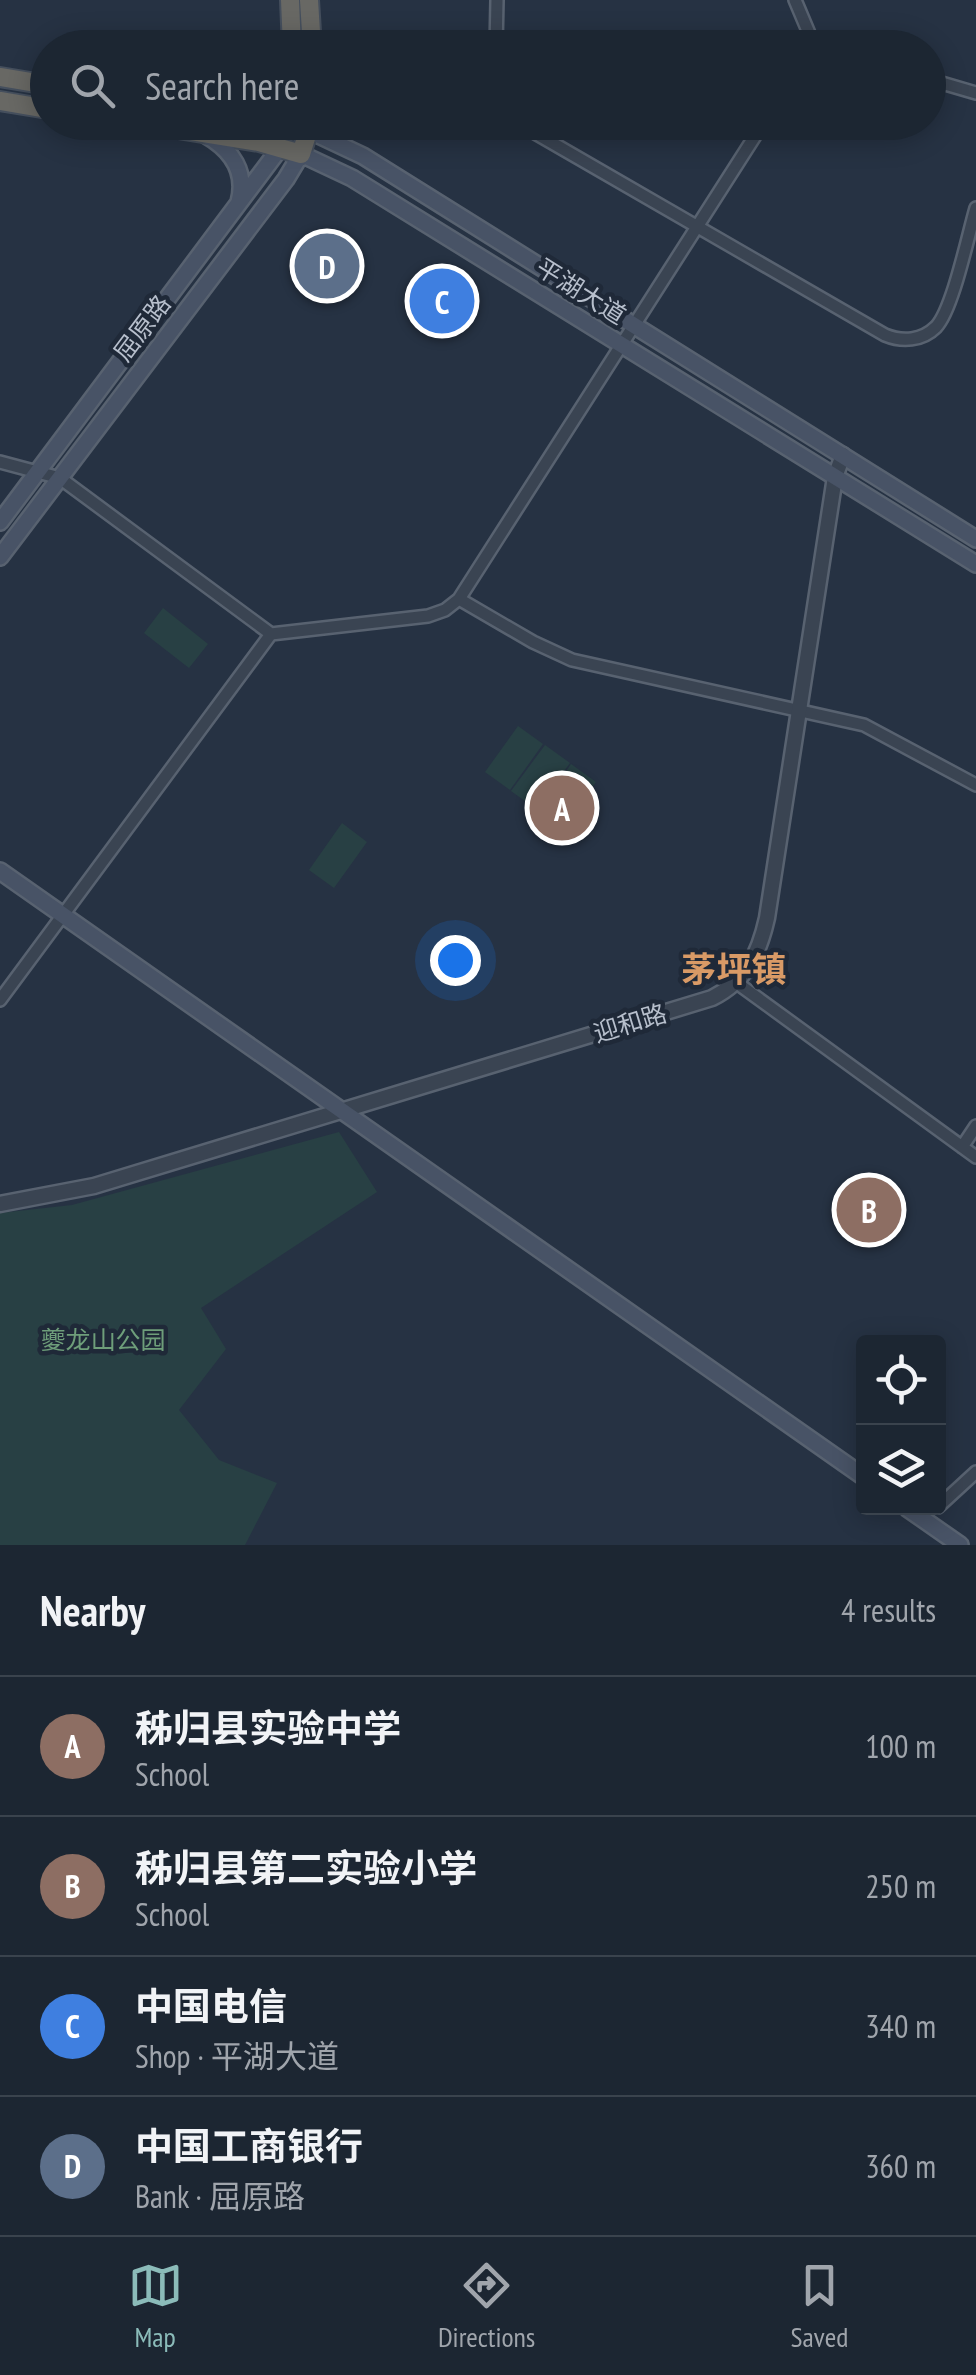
<!DOCTYPE html>
<meta charset="utf-8">
<style>
body{margin:0;font-family:"PT Sans Narrow","Noto Sans SC",sans-serif;background:#252e3a;color:#f1f3f6}
.controls{position:absolute;right:30px;bottom:30px;display:grid;overflow:hidden;border-radius:10px;box-shadow:0 5px 25px #0003}
.controls button{width:90px;height:90px;display:grid;place-items:center;padding:0;border:0;border-bottom:2px solid #3a434d;background:#1c2632;color:#f1f3f6;font:50px sans-serif}
.you{position:absolute;left:455px;top:960px;width:35px;height:35px;margin:-25px;border:8px solid #fff;border-radius:50%;background:#1a73e8;box-shadow:0 0 0 15px #1a73e833}
.badge{display:grid;place-items:center;width:65px;height:65px;border-radius:50%;background:#8bbbb9;color:#fff;font-size:32px;font-weight:700}
.pin{position:absolute;translate:-50% -50%;border:5px solid #fff;box-shadow:0 2px 10px #0006}
.list{margin:0;padding:0;list-style:none}
h2{display:flex;justify-content:space-between;align-items:center;height:130px;margin:0;padding:0 40px;font-size:42px}
h2 small{font-size:32px;font-weight:400;color:#a0a5ac}
.list li{display:grid;grid-template-columns:65px 1fr auto;gap:30px;align-items:center;box-sizing:border-box;height:140px;padding:0 40px;border-top:2px solid #3a434d}
.list b{display:block;font-size:38px;white-space:nowrap}
.list p{margin:0;font-size:32px;white-space:nowrap;color:#a0a5ac}
.list em{font-size:32px;font-style:normal;color:#a0a5ac}
.icon{flex:none;width:55px;height:55px;fill:none;stroke:currentColor;stroke-width:2;stroke-linecap:round;stroke-linejoin:round}
.map{position:relative;flex:none;width:976px;height:1545px;overflow:hidden}
.search{position:absolute;background:#1c2632;box-shadow:0 5px 25px #0003;left:30px;right:30px;top:30px;height:110px;display:flex;align-items:center;gap:25px;box-sizing:border-box;padding:0 35px;border-radius:55px;color:#a0a5ac;font-size:38px}
.sheet{height:690px;background:#1c2632}
nav{display:flex;justify-content:space-around;align-items:center;box-sizing:border-box;height:140px;border-top:2px solid #3a434d;background:#1c2632;font-size:28px;color:#a0a5ac}
nav a{display:grid;justify-items:center;gap:5px}
nav .on{color:#8bbbb9}
.map>svg:first-child{display:block}
.green{fill:#284044}
.lines{fill:none;stroke-linecap:round;stroke-linejoin:round}
.minor-casing{stroke:#586270;stroke-width:16}
.tertiary-casing{stroke:#586270;stroke-width:19}
.secondary-casing{stroke:#586270;stroke-width:20}
.trunk-casing{stroke:#454f5d;stroke-width:22}
.minor{stroke:#3a4452;stroke-width:11}
.tertiary{stroke:#3a4452;stroke-width:14}
.secondary{stroke:#485366;stroke-width:15}
.trunk{stroke:#686864;stroke-width:18}
.labels{text-anchor:middle;stroke-width:9;stroke-linejoin:round;paint-order:stroke}
.street-label{font-size:25px;fill:#b7bfcc;stroke:#1f2938}
.park-label{font-size:25px;fill:#6e9e7a;stroke:#1f2938}
.district-label{font-size:35px;font-weight:bold;fill:#d99a66;stroke:#1f2938}
</style>
<div class="map">
<svg width="976" height="1545" viewBox="0 0 976 1545">
<rect width="100%" height="100%" fill="#263243"/>
<path class="green" d="M 163,608 L 208,644 L 189,668 L 144,633 Z
M 518,726 L 543,744 L 510,790 L 485,772 Z
M 545,745 L 570,763 L 536,809 L 511,791 Z
M 571,764 L 596,782 L 563,829 L 538,810 Z
M 342,823 L 367,842 L 334,888 L 309,870 Z
M 339,1132 L 377,1192 L 201,1308 L 226,1349 L 179,1410 L 219,1460 L 277,1483 L 245,1545 L 0,1545 L 0,1213 L 72,1205 Z"/>
<g class="lines">
<g class="minor-casing">
<path id="minor" d="M 795,0 L 814,45 L 812,48
M 496,48 L 497,0
M 928,79 L 976,93
M 516,122 L 885,335 C 902,342 922,341 936,327 C 953,309 968,235 976,208
M 0,462 L 60,478 L 271,634
M 459,599 L 533,642 L 572,660 L 864,725 L 976,785
M 737,983 L 976,1157
M 0,1000 L 271,634 L 428,616 L 445,610 L 459,599 L 764,122
M 962,1147 L 976,1126
M 938,1507 L 976,1472"/>
</g>
<g class="tertiary-casing">
<path id="tertiary" d="M 0,1204 L 94,1186 L 712,998 C 746,981 759,954 767,918 L 835,477 L 843,455"/>
</g>
<g class="secondary-casing">
<path id="secondary" d="M 310,131 L 363,156 L 976,539
M 206,135 C 232,150 247,172 239,202
M 0,522 L 280,148
M 0,557 L 286,179 L 301,154 L 352,178 L 976,564
M 0,871 L 864,1477
M 907,1508 L 960,1545"/>
</g>
<g class="trunk-casing">
<path id="trunk" d="M 290,0 L 292,48
M 309,0 L 312,48
M 0,77 L 48,85
M 0,101 L 48,109
M 135,122 L 259,142 L 301,154 L 311,122
M 281,122 L 310,131"/>
</g>
<use href="#minor" class="minor"/>
<use href="#tertiary" class="tertiary"/>
<use href="#secondary" class="secondary"/>
<use href="#trunk" class="trunk"/>
</g>
<g class="labels">
<g class="street-label">
<text transform="translate(581 291) rotate(32)" y="9">平湖大道</text>
<text transform="translate(142 328) rotate(-53)" y="9">屈原路</text>
<text transform="translate(630 1023) rotate(-17)" y="9">迎和路</text>
</g>
<g class="park-label">
<text x="103" y="1349">夔龙山公园</text>
</g>
<g class="district-label">
<text x="734" y="982">茅坪镇</text>
</g>
</g>
</svg>
<div class="controls">
<button><svg class="icon" aria-label="locate" viewBox="0 0 24 24"><circle cx="12" cy="12" r="6"/><path d="M12 2v4M12 18v4M2 12h4M18 12h4"/></svg></button>
<button><svg class="icon" aria-label="layers" viewBox="0 0 24 24"><path d="M12 4l9 5-9 5-9-5zM3 14l9 5 9-5"/></svg></button>
</div>
<div class="you"></div>
<div class="pin badge" style="left:562px;top:808px;background:#8d6e63">A</div>
<div class="pin badge" style="left:869px;top:1210px;background:#8d6e63">B</div>
<div class="pin badge" style="left:442px;top:301px;background:#3f7fe0">C</div>
<div class="pin badge" style="left:327px;top:266px;background:#5c6f8a">D</div>
<div class="search"><svg class="icon" aria-label="search" viewBox="0 0 24 24"><circle cx="10" cy="10" r="6"/><path d="M15 15l6 6"/></svg>Search here</div>
</div>
<section class="sheet">
<h2>Nearby<small>4 results</small></h2>
<ul class="list">
<li><span class="badge" style="background:#8d6e63">A</span><div><b>秭归县实验中学</b><p>School</p></div><em>100 m</em></li>
<li><span class="badge" style="background:#8d6e63">B</span><div><b>秭归县第二实验小学</b><p>School</p></div><em>250 m</em></li>
<li><span class="badge" style="background:#3f7fe0">C</span><div><b>中国电信</b><p>Shop · 平湖大道</p></div><em>340 m</em></li>
<li><span class="badge" style="background:#5c6f8a">D</span><div><b>中国工商银行</b><p>Bank · 屈原路</p></div><em>360 m</em></li>
</ul>
</section>
<nav>
<a class="on"><svg class="icon" aria-label="map" viewBox="0 0 24 24"><path d="M3 6l6-2 6 2 6-2v14l-6 2-6-2-6 2zM9 4v14M15 6v14"/></svg>Map</a>
<a><svg class="icon" aria-label="directions" viewBox="0 0 24 24"><path d="M12 3l9 9-9 9-9-9zM9 14v-3h6M13 9l2 2-2 2"/></svg>Directions</a>
<a><svg class="icon" aria-label="saved" viewBox="0 0 24 24"><path d="M7 4h10v16l-5-4-5 4z"/></svg>Saved</a>
</nav>
